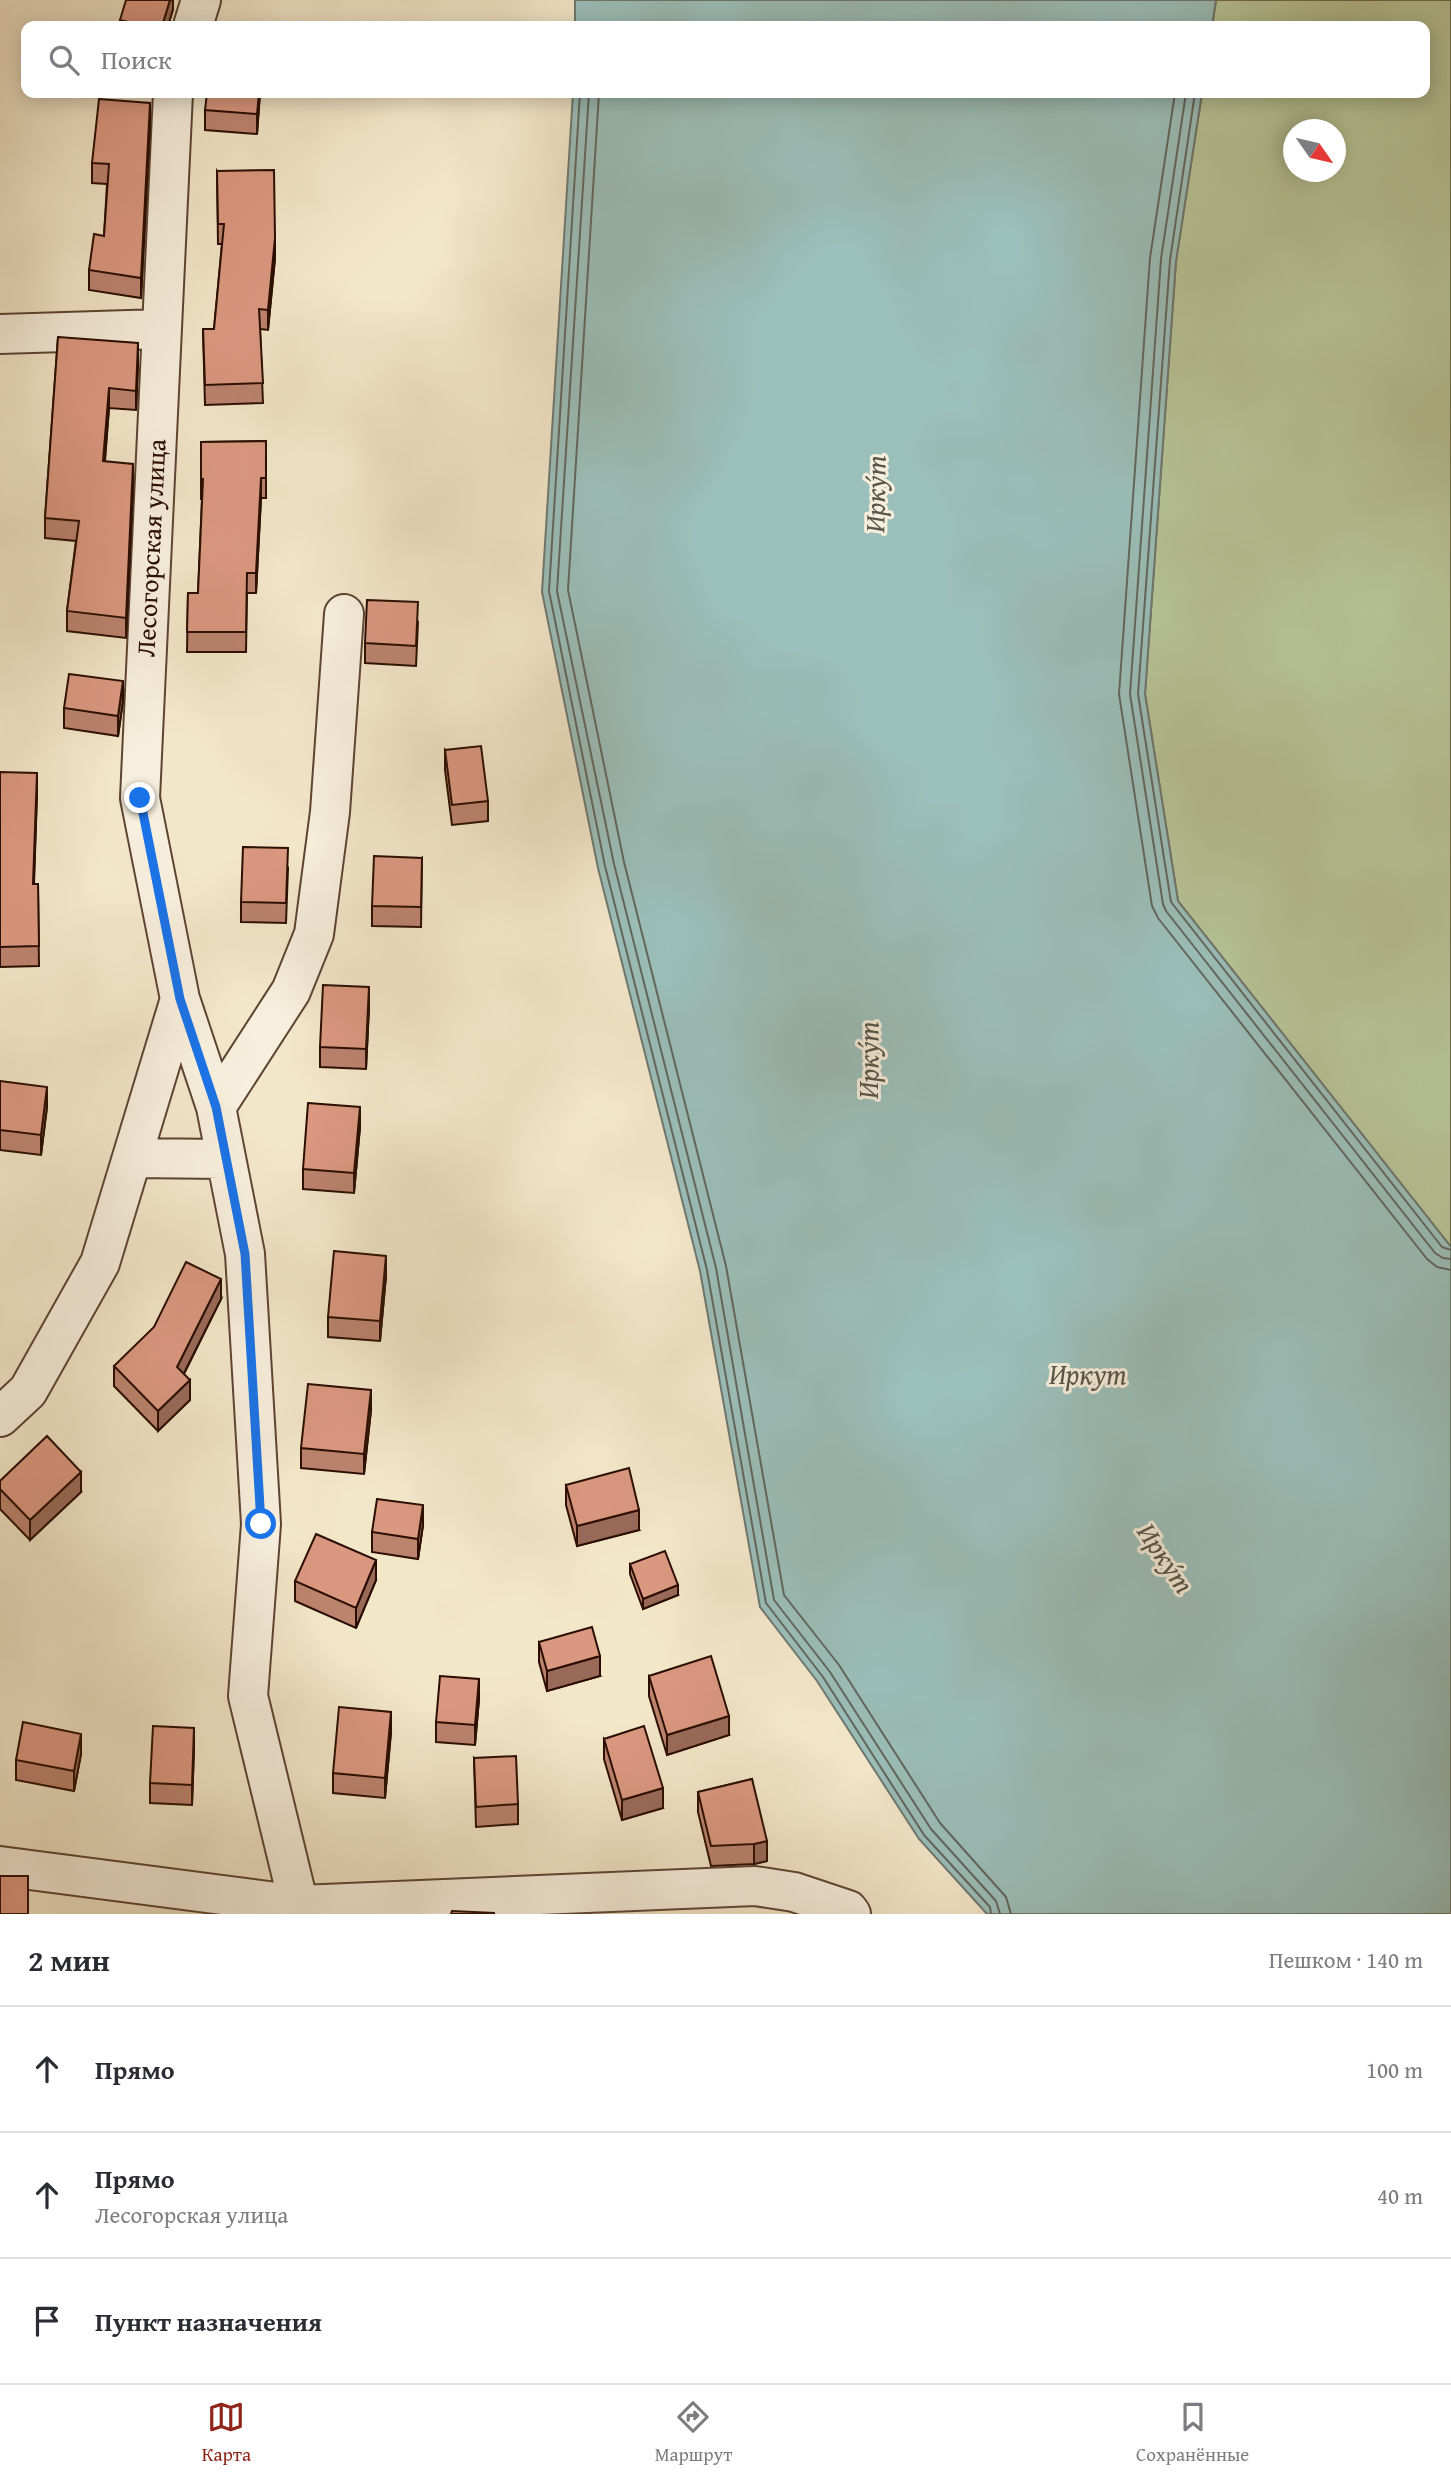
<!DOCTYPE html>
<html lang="ru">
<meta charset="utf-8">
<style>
body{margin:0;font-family:"Gentium Book Plus",serif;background:#f7f7f7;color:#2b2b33}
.compass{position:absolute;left:1283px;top:119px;width:63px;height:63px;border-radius:50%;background:#fff;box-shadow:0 4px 18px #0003;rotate:124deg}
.stop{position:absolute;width:21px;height:21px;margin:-16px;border:5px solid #1a73e8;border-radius:50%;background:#fff}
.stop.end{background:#1a73e8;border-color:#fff;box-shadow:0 2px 7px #0008}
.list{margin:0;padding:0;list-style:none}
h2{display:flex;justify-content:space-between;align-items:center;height:91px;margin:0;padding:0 28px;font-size:30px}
h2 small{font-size:23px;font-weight:400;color:#7c7c81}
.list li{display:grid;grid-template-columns:46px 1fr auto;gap:21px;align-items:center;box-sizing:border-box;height:126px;padding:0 28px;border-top:2px solid #e1e1e2}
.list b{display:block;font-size:26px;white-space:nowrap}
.list p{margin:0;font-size:23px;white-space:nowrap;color:#7c7c81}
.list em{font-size:23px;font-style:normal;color:#7c7c81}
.icon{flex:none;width:38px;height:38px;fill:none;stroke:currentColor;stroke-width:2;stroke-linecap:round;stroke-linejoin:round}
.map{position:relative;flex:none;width:1451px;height:1914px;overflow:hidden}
.search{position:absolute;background:#fff;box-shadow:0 4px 18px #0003;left:21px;right:21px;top:21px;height:77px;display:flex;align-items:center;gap:18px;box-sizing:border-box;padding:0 24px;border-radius:14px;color:#7c7c81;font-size:26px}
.sheet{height:469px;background:#fff}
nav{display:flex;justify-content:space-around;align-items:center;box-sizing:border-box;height:98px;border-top:2px solid #e1e1e2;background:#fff;font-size:19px;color:#7c7c81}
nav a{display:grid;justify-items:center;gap:4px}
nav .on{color:#8f2418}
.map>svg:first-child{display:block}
.green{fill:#b8c699;stroke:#726a4c;stroke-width:2;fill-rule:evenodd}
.water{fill:#9bbfba;stroke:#6e7870;stroke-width:2}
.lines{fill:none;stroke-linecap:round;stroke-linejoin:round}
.shore{stroke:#63665d;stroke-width:2}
.minor-casing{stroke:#5d4432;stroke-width:42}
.minor{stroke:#f7efdd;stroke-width:38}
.wall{fill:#bc836f;stroke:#2b0e00;stroke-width:2}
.shaded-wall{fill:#996a5a;stroke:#2b0e00;stroke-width:2}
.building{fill:#db9881;stroke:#2b0e00;stroke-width:2}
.route{stroke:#1a73e8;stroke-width:9}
.labels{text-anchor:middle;stroke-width:6;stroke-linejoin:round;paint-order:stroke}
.street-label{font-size:26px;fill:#2b0e00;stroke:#f7efdd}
.water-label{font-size:28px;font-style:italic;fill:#58554a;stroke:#f7efdd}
</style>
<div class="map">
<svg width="1451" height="1914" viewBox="0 0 1451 1914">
<rect width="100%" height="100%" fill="#f3e7ca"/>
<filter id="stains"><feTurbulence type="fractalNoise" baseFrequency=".00286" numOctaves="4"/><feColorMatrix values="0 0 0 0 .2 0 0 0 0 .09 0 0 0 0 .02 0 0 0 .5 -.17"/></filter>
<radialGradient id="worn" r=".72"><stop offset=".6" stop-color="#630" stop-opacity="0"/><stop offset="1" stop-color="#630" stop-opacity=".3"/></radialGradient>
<path class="green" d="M 1216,0 L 1451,0 L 1451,1247 L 1178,901 L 1145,694 L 1176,261 L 1202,93 L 1425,93 L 1425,26 L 1212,26 ZM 1294,130 L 1336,130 L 1336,172 L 1294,172 Z"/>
<path class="water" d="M 575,0 L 1216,0 L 1212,26 L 575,26 Z
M 573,93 L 1202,93 L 1176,261 L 1145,694 L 1178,901 L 1451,1247 L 1451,1914 L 987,1914 L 919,1839 L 817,1681 L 760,1607 L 700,1271 L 598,868 L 542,592 Z"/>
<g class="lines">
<path class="shore" d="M 580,93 L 549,591 L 605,866 L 707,1270 L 766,1603 L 823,1677 L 924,1835 L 990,1907 L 991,1914
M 589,93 L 557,591 L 614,864 L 716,1268 L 774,1600 L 830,1672 L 931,1829 L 996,1901 L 1000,1914
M 599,93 L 568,590 L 624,862 L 726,1266 L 784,1595 L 839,1665 L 940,1823 L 1006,1897 L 1011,1914
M 1175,93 L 1150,258 L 1119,694 L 1152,906 L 1158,918 L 1427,1259 L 1437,1267 L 1451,1270
M 1186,93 L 1161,259 L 1130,694 L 1163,904 L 1166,911 L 1435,1253 L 1443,1258 L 1451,1259
M 1195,93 L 1170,260 L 1138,694 L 1171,902 L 1442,1247 L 1451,1250"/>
<g class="minor-casing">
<path id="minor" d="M 193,26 L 201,0
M 173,93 L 140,798 L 180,999 L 216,1107 L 245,1254 L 261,1524 L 248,1696 L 301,1914
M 0,334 L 161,329
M 216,1107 L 291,991 L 314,934 L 330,812 L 344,614
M 132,1158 L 226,1159
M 0,1417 L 28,1391 L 100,1263 L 180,999
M 0,1866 L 299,1905 L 755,1886 L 794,1892 L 848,1910 L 851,1914"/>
</g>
<use href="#minor" class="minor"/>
</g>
<path class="wall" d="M 173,0 L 173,9 L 168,26 L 120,26 L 120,20 Z
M 260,93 L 257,134 L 205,130 L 205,110 Z
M 150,123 L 141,298 L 89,290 L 89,270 L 104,236 L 107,184 L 92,183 L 92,163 Z
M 217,171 L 275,258 L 268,330 L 260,329 L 263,403 L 205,405 L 203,329 L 214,329 L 222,244 L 218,244 Z
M 58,337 L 138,363 L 136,410 L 109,408 L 105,461 L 133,484 L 126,638 L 67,631 L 67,611 L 76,541 L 45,538 L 45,518 Z
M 266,441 L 266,498 L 261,498 L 256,593 L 247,593 L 246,652 L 187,652 L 188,593 L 198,593 L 202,499 L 201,499 L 201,442 Z
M 418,622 L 416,666 L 365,663 L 365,643 Z
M 123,701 L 118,736 L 64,728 L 64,708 Z
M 445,750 L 488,801 L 488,821 L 452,825 L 445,770 Z
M 0,772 L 37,793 L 34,884 L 38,884 L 39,966 L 0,967 Z
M 422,858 L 421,927 L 372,926 L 372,906 Z
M 288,868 L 286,923 L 241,922 L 241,902 Z
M 369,1007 L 366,1069 L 320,1067 L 320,1047 Z
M 0,1081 L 47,1107 L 41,1155 L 0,1150 Z
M 360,1127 L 354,1193 L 303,1189 L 303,1169 Z
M 386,1276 L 380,1341 L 328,1337 L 328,1317 Z
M 221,1299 L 184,1374 L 190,1400 L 158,1431 L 114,1386 L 114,1366 Z
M 371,1410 L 364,1474 L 301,1468 L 301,1448 Z
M 0,1481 L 81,1492 L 30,1540 L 0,1509 Z
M 566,1485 L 639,1530 L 577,1546 L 566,1505 Z
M 423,1525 L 418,1559 L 372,1552 L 372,1532 Z
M 630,1564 L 678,1595 L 643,1609 L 630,1574 Z
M 376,1580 L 356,1628 L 295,1601 L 295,1581 Z
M 539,1642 L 600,1676 L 547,1691 L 539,1662 Z
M 649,1676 L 729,1735 L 667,1755 L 649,1696 Z
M 479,1699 L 475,1745 L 436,1742 L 436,1722 Z
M 391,1732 L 385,1798 L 333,1793 L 333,1773 Z
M 604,1739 L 663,1808 L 622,1820 L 604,1759 Z
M 194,1748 L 192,1805 L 150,1803 L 150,1783 Z
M 81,1754 L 74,1791 L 16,1780 L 16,1760 Z
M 474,1758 L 518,1804 L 518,1824 L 476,1827 Z
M 752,1779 L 767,1861 L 754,1864 L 711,1866 L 698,1812 L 698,1792 Z"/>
<path class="shaded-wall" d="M 170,0 L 173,0 L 173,9 L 168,26 L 162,26 Z
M 259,93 L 260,93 L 257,134 L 257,114 Z
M 150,103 L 150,123 L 141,298 L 141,278 Z
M 275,238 L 275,258 L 268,330 L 268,310 Z
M 138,343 L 138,363 L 136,410 L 136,391 Z
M 109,388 L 109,408 L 103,481 L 103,461 Z
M 133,464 L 133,484 L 126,638 L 126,618 Z
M 261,478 L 261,498 L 256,593 L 256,573 Z
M 123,681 L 123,701 L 118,736 L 118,716 Z
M 37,773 L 37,793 L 33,904 L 33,884 Z
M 369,987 L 369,1007 L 366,1069 L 366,1049 Z
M 47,1087 L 47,1107 L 41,1155 L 41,1135 Z
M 360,1107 L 360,1127 L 354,1193 L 354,1173 Z
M 386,1256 L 386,1276 L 380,1341 L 380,1321 Z
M 221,1279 L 221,1299 L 177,1387 L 177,1367 Z
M 190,1380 L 190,1400 L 158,1431 L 158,1411 Z
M 371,1390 L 371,1410 L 364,1474 L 364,1454 Z
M 81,1472 L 81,1492 L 30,1540 L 30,1520 Z
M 423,1505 L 423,1525 L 418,1559 L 418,1539 Z
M 639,1510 L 639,1530 L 577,1546 L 577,1526 Z
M 376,1560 L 376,1580 L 356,1628 L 356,1608 Z
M 678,1585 L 678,1595 L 643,1609 L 643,1599 Z
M 600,1656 L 600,1676 L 547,1691 L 547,1671 Z
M 479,1679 L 479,1699 L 475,1745 L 475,1725 Z
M 391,1712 L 391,1732 L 385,1798 L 385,1778 Z
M 729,1716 L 729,1735 L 667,1755 L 667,1735 Z
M 194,1728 L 194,1748 L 192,1805 L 192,1785 Z
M 81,1734 L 81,1754 L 74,1791 L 74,1771 Z
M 663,1788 L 663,1808 L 622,1820 L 622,1800 Z
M 767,1841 L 767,1861 L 754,1864 L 754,1844 Z"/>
<path class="building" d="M 126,0 L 170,0 L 162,26 L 144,26 L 120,20 Z
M 207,93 L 259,93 L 257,114 L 205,110 Z
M 99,99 L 150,103 L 141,278 L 89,270 L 94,234 L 104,236 L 109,164 L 92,163 Z
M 274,170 L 275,238 L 268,310 L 259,309 L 263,383 L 205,385 L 203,329 L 214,329 L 224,224 L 218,224 L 217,171 Z
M 58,337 L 138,343 L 136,391 L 109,388 L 103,461 L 133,464 L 126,618 L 67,611 L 79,521 L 45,518 Z
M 266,441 L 266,478 L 261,478 L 256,573 L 247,573 L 246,632 L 187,632 L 188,593 L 198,593 L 203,479 L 201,479 L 201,442 Z
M 367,600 L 418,602 L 416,646 L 365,643 Z
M 69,674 L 123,681 L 118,716 L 64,708 Z
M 481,746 L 488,801 L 452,805 L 445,750 Z
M 0,772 L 37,773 L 33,884 L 38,884 L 39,946 L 0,947 Z
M 243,847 L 288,848 L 286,903 L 241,902 Z
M 374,856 L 422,858 L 421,907 L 372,906 Z
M 323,985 L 369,987 L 366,1049 L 320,1047 Z
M 0,1081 L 47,1087 L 41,1135 L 0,1130 Z
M 308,1103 L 360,1107 L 354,1173 L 303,1169 Z
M 334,1251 L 386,1256 L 380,1321 L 328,1317 Z
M 186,1262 L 221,1279 L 177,1367 L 190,1380 L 158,1411 L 114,1366 L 154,1327 Z
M 308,1384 L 371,1390 L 364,1454 L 301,1448 Z
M 47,1436 L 81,1472 L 30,1520 L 0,1489 L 0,1481 Z
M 629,1468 L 639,1510 L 577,1526 L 566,1485 Z
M 377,1499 L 423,1505 L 418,1539 L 372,1532 Z
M 316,1534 L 376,1560 L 356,1608 L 295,1581 Z
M 665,1551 L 678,1585 L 643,1599 L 630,1564 Z
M 592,1627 L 600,1656 L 547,1671 L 539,1642 Z
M 711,1656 L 729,1716 L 667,1735 L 649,1676 Z
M 440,1676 L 479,1679 L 475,1725 L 436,1722 Z
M 339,1707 L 391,1712 L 385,1778 L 333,1773 Z
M 23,1722 L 81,1734 L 74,1771 L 16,1760 Z
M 153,1726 L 194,1728 L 192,1785 L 150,1783 Z
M 644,1726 L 663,1788 L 622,1800 L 604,1739 Z
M 516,1756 L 518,1804 L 476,1807 L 474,1758 Z
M 752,1779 L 767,1841 L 754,1844 L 711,1846 L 698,1792 Z
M 0,1876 L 28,1876 L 28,1914 L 0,1914 Z
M 452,1911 L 494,1913 L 494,1914 L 451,1914 Z"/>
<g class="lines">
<path class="route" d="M 140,798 L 180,999 L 216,1107 L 245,1254 L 261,1524"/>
</g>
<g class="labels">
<g class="street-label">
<text transform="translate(151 548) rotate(-87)" y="9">Лесогорская улица</text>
</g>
<g class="water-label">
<text transform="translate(875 494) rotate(-89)" y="10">Ирку́т</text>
<text transform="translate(868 1060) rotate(-90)" y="10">Ирку́т</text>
<text x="1088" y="1384">Иркут</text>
<text transform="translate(1166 1558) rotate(56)" y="10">Ирку́т</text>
</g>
</g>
<rect width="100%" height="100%" filter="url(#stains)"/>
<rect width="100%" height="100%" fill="url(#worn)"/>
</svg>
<svg class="compass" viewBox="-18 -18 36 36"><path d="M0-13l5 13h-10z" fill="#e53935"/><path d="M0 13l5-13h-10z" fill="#7c7c81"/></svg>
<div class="stop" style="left:261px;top:1524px"></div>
<div class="stop end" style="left:140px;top:798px"></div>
<div class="search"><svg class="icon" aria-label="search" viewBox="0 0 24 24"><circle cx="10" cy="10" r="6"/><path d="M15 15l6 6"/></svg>Поиск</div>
</div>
<section class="sheet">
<h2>2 мин<small>Пешком · 140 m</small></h2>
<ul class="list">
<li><svg class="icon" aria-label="ahead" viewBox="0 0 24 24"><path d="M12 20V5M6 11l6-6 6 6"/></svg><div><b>Прямо</b></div><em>100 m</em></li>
<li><svg class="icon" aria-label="ahead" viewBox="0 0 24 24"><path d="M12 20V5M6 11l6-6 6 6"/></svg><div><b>Прямо</b><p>Лесогорская улица</p></div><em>40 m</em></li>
<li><svg class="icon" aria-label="arrive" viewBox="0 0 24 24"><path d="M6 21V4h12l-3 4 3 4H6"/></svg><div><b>Пункт назначения</b></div></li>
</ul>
</section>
<nav>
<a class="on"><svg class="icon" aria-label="map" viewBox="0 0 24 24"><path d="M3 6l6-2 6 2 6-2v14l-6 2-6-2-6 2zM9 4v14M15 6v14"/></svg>Карта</a>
<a><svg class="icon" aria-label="directions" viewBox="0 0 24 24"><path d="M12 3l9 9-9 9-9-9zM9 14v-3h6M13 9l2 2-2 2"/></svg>Маршрут</a>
<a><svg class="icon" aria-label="saved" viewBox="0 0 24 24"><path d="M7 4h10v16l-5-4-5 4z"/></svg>Сохранённые</a>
</nav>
